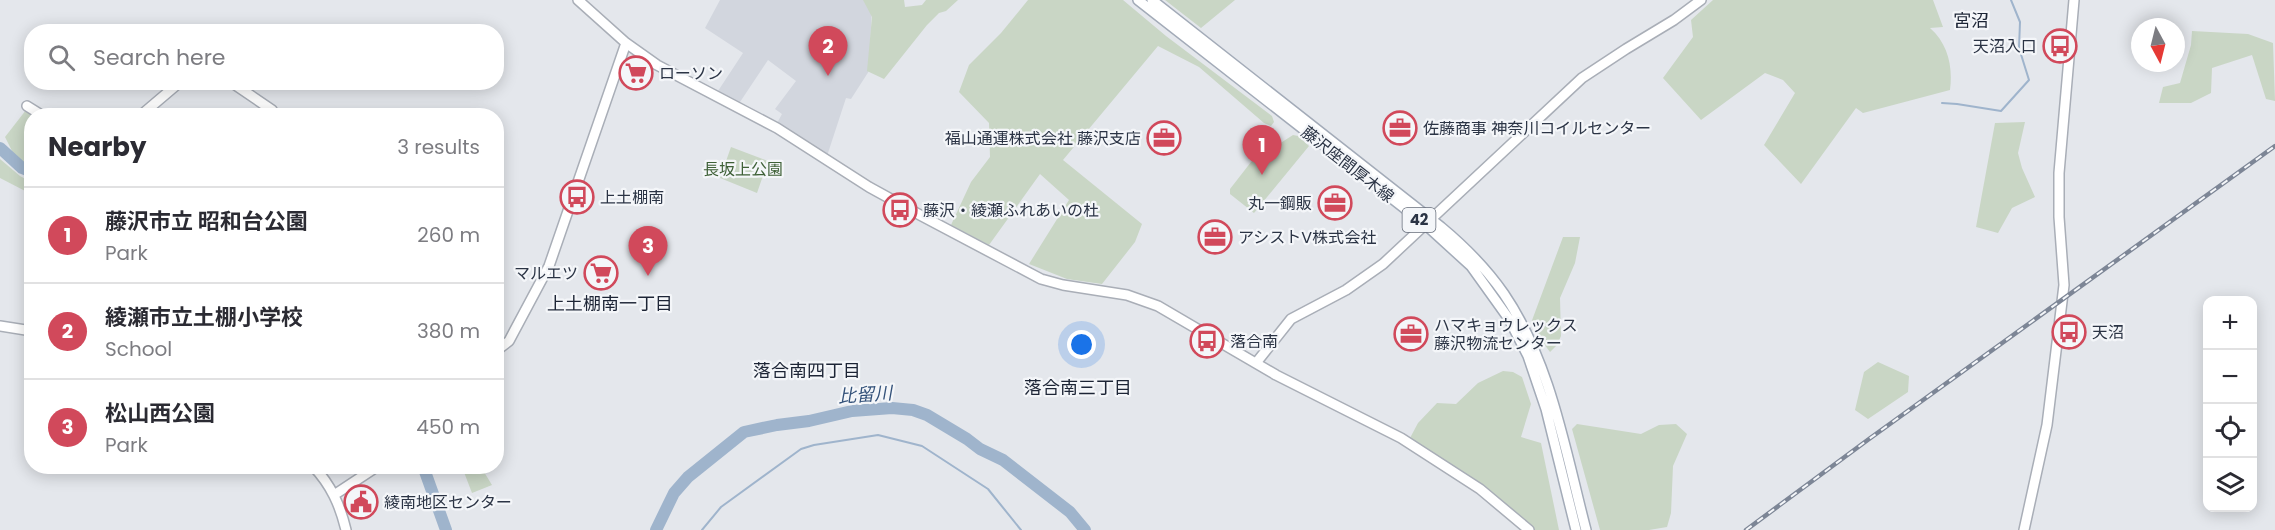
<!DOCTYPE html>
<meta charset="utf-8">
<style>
body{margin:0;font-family:Poppins,"Noto Sans JP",sans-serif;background:#f7f7f7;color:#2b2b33}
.controls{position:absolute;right:18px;bottom:18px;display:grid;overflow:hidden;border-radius:12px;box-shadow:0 3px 15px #0003}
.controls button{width:54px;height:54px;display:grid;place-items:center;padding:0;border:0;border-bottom:2px solid #e1e1e2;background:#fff;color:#2b2b33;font:30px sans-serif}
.compass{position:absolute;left:2131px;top:18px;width:54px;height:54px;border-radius:50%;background:#fff;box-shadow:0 3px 15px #0003;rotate:173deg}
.you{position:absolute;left:1082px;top:345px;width:21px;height:21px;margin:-15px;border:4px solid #fff;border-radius:50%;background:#1a73e8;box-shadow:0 0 0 9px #1a73e833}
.badge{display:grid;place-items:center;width:39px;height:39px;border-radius:50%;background:#d1495b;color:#fff;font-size:20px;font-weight:700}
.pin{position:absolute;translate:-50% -50px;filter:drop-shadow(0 2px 3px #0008)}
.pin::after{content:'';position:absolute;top:32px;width:21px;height:18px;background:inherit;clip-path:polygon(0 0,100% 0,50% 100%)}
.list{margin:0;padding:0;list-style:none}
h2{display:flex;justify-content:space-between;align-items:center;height:78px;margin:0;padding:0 24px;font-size:26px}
h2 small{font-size:20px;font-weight:400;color:#7c7c81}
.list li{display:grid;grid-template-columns:39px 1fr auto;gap:18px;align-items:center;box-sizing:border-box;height:96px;padding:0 24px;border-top:2px solid #e1e1e2}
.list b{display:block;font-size:22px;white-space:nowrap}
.list p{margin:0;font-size:20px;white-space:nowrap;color:#7c7c81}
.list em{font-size:20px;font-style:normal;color:#7c7c81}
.icon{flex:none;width:33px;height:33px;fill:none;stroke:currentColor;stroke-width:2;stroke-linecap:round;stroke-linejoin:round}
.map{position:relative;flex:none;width:2275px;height:530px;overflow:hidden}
.search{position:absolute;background:#fff;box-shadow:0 3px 15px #0003;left:24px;top:24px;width:480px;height:66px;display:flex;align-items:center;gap:15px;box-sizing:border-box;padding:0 21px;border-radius:24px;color:#7c7c81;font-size:22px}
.panel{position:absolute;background:#fff;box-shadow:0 3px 15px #0003;left:24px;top:108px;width:480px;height:366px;border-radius:24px}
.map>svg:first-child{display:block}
.built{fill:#d2d6de}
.green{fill:#c9d6c5}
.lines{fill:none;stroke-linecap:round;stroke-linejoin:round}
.stream{stroke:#9fb4cc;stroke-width:2}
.river{stroke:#9fb4cc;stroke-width:12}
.secondary-casing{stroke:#a9aeb7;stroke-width:12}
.primary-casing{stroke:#a3abb8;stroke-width:12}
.secondary{stroke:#fff;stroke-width:9}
.primary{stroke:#fff;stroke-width:9}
.rail-casing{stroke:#7d8696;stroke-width:4.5}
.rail{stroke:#f4f6f9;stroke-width:2;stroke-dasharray:7;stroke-linecap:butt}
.labels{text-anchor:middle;stroke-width:4.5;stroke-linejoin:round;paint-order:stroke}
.shield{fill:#f4f6f9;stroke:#676e7b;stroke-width:1.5}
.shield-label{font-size:15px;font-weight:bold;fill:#2b3445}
.poi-label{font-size:16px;fill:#2b3445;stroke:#f4f6f9;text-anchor:start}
.street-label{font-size:16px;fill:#2b3445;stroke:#f4f6f9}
.park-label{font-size:16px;fill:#3f6138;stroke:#f4f6f9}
.neighbourhood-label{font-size:18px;fill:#1d2536;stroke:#f4f6f9}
.water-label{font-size:18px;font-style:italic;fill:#34527a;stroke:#f4f6f9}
</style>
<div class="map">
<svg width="2275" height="530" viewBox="0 0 2275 530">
<rect width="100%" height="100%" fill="#e4e7ec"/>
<path class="built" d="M 720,0 L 866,0 L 872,6 L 869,71 L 851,99 L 846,98 L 827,156 L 776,125 L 782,114 L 775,109 L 796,81 L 768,60 L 738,105 L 718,95 L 718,91 L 743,53 L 705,28 Z"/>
<path class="green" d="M 863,0 L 904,0 L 905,7 L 922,5 L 926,0 L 958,0 L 946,11 L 939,13 L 927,25 L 884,79 L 867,71 L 872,17 Z
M 1028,0 L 1123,0 L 1166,36 L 1272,116 L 1274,122 L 1271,126 L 1264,123 L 1199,67 L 1158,46 L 1063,160 L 1142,224 L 1135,242 L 1102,284 L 1067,279 L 1029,264 L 1069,200 L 1040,174 L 989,245 L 951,225 L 971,182 L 990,157 L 989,123 L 959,92 L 969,65 L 1001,33 Z
M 1165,0 L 1235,0 L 1201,28 Z
M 1713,0 L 1933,0 L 1943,27 L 1930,28 C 1948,44 1953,66 1950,90 L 1863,113 L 1856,108 L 1801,184 L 1764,145 L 1795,93 L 1783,80 L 1765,73 L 1701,120 L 1663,78 L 1693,37 L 1691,20 Z
M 2192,31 L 2248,34 L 2273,43 L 2275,101 L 2266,99 L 2252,55 L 2212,68 L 2211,93 L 2191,103 L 2159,103 L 2163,87 L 2180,83 L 2191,45 Z
M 26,110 L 36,115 L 32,116 L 31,169 L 13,153 L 5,137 Z
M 2025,122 L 2018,153 L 2022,168 L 2035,197 L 2012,208 L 1998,233 L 1976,227 L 1995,123 Z
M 1293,135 L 1298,136 L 1309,146 L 1254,213 L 1230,194 L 1230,189 L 1251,162 Z
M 731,147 L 768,161 L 757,193 L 720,178 Z
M 0,159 L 20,176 L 31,182 L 31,194 L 0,178 Z
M 1563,237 L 1580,237 L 1575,263 L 1560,298 L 1561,336 L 1557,345 L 1550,352 L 1538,336 L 1531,323 Z
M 1878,362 L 1909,376 L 1908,392 L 1868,419 L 1855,410 L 1864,372 Z
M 1503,371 L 1513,372 L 1522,377 L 1531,404 L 1521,437 L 1541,443 L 1559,530 L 1534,530 L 1462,471 L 1410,438 L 1418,423 L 1437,403 L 1456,404 L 1478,383 Z
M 1577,424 L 1641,434 L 1659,425 L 1676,424 L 1687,434 L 1673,466 L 1671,513 L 1667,527 L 1649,530 L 1600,530 L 1572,429 Z
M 462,467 L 481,467 L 492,485 L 472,493 Z"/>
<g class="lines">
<path class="stream" d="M 1942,103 L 1957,104 L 2001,111 L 2029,80 L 2019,48 L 2020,22 L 2011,0
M 702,530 L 721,507 L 801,449 L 814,445 L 878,435 L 922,446 L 988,489 L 1021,530"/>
<path class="river" d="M 0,148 L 22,168 L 32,172
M 423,466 L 446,530
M 656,530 L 674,493 L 688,477 L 744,432 L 777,425 L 809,421 L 852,411 L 892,408 L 913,410 L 927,415 L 967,439 L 980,449 L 1003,460 L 1070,512 L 1085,530"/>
<g class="secondary-casing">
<path id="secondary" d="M 578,0 L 626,43 L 657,65 L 777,128 L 869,187 L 920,215 L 1041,279 L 1063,285 L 1127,295 L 1158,306 L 1276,375 L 1401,438 L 1480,489 L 1529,530
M 231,82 L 272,110 L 275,116
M 27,106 L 43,116
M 140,116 L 180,82
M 0,326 L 32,331
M 496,351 L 509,341 L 549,266 L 626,43
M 1256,363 L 1291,319 L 1346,290 L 1383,264 L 1582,78 L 1626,49 L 1674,20 L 1701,0
M 313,466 C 331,485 340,505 346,530
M 334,495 L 378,466
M 2024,530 L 2047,425 L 2064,285 L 2059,217 L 2059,173 L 2074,0"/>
</g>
<g class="primary-casing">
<path id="primary" d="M 1138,0 L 1426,225 L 1471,266 L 1509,319 L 1528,356 L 1546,409 L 1576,530
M 1152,0 L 1441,227 C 1465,247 1486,268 1504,294 C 1551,363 1565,450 1586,530"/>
</g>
<use href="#secondary" class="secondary"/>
<use href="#primary" class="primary"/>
<g class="rail-casing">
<path id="rail" d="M 1746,530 L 1869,439 L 2275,146"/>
</g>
<use href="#rail" class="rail"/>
</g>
<defs>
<g id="bus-ring" transform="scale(1.725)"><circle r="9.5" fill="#f4f6f9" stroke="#d1495b" stroke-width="1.5"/><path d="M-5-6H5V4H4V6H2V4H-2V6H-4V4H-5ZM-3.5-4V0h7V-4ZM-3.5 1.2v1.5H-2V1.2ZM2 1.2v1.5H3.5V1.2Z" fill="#d1495b"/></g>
<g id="supermarket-ring" transform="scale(1.725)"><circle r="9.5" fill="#f4f6f9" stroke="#d1495b" stroke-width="1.5"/><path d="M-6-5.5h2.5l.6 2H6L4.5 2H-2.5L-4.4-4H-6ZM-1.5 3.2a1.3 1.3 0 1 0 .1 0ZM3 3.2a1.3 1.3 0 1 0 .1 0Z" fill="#d1495b"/></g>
<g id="office-ring" transform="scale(1.725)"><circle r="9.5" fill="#f4f6f9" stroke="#d1495b" stroke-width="1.5"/><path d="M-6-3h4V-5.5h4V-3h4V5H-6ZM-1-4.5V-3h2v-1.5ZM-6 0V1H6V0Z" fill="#d1495b"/></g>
<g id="civic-ring" transform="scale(1.725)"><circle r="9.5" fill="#f4f6f9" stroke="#d1495b" stroke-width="1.5"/><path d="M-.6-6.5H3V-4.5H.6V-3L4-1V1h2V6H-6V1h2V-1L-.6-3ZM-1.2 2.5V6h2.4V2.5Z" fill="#d1495b"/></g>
</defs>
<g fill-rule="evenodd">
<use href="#bus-ring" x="2060" y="46"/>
<use href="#supermarket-ring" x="636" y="73"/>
<use href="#office-ring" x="1400" y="128"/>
<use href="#office-ring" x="1164" y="138"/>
<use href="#bus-ring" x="577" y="197"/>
<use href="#office-ring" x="1335" y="203"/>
<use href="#bus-ring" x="900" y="210"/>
<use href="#office-ring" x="1215" y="237"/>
<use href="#supermarket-ring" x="601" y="273"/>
<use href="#bus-ring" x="2069" y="332"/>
<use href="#office-ring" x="1411" y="334"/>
<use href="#bus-ring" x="1207" y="341"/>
<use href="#civic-ring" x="361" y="502"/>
</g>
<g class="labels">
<rect class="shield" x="1402.5" y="208" width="33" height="24" rx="4.5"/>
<g class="shield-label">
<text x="1419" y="225">42</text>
</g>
<g class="poi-label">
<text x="2037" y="52" text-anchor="end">天沼入口</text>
<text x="659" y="79">ローソン</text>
<text x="1423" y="134">佐藤商事 神奈川コイルセンター</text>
<text x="1141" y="144" text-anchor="end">福山通運株式会社 藤沢支店</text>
<text x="600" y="203">上土棚南</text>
<text x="1312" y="209" text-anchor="end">丸一鋼販</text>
<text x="923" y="216">藤沢・綾瀬ふれあいの杜</text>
<text x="1238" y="243">アシストV株式会社</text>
<text x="578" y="279" text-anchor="end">マルエツ</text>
<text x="1434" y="331">ハマキョウレックス<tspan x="1434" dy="18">藤沢物流センター</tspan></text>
<text x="2092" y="338">天沼</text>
<text x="1230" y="347">落合南</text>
<text x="384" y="508">綾南地区センター</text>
</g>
<g class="street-label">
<text transform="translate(1348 164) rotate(38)" y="6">藤沢座間厚木線</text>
</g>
<g class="park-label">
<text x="743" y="175">長坂上公園</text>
</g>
<g class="neighbourhood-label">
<text x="1971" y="27">宮沼</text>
<text x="610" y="310">上土棚南一丁目</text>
<text x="807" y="377">落合南四丁目</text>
<text x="1078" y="394">落合南三丁目</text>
</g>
<g class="water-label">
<text transform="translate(865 395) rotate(-4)" y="6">比留川</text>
</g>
</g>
</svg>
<div class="controls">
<button>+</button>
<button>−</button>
<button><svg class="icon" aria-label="locate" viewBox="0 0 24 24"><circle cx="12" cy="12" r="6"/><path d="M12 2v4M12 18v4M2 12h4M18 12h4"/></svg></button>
<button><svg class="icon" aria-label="layers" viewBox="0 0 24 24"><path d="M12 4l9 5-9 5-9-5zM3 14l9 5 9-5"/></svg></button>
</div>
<svg class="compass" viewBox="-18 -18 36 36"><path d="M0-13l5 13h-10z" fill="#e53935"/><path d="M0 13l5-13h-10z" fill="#7c7c81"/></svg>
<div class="you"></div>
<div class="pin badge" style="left:1262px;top:175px">1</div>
<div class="pin badge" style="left:828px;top:76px">2</div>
<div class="pin badge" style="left:648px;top:276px">3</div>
<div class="search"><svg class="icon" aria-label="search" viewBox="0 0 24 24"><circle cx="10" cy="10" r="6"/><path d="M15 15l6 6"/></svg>Search here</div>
<section class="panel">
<h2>Nearby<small>3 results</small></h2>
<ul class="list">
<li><span class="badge">1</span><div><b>藤沢市立 昭和台公園</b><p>Park</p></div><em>260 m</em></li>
<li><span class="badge">2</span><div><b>綾瀬市立土棚小学校</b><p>School</p></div><em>380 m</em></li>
<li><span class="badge">3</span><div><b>松山西公園</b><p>Park</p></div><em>450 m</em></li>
</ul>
</section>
</div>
